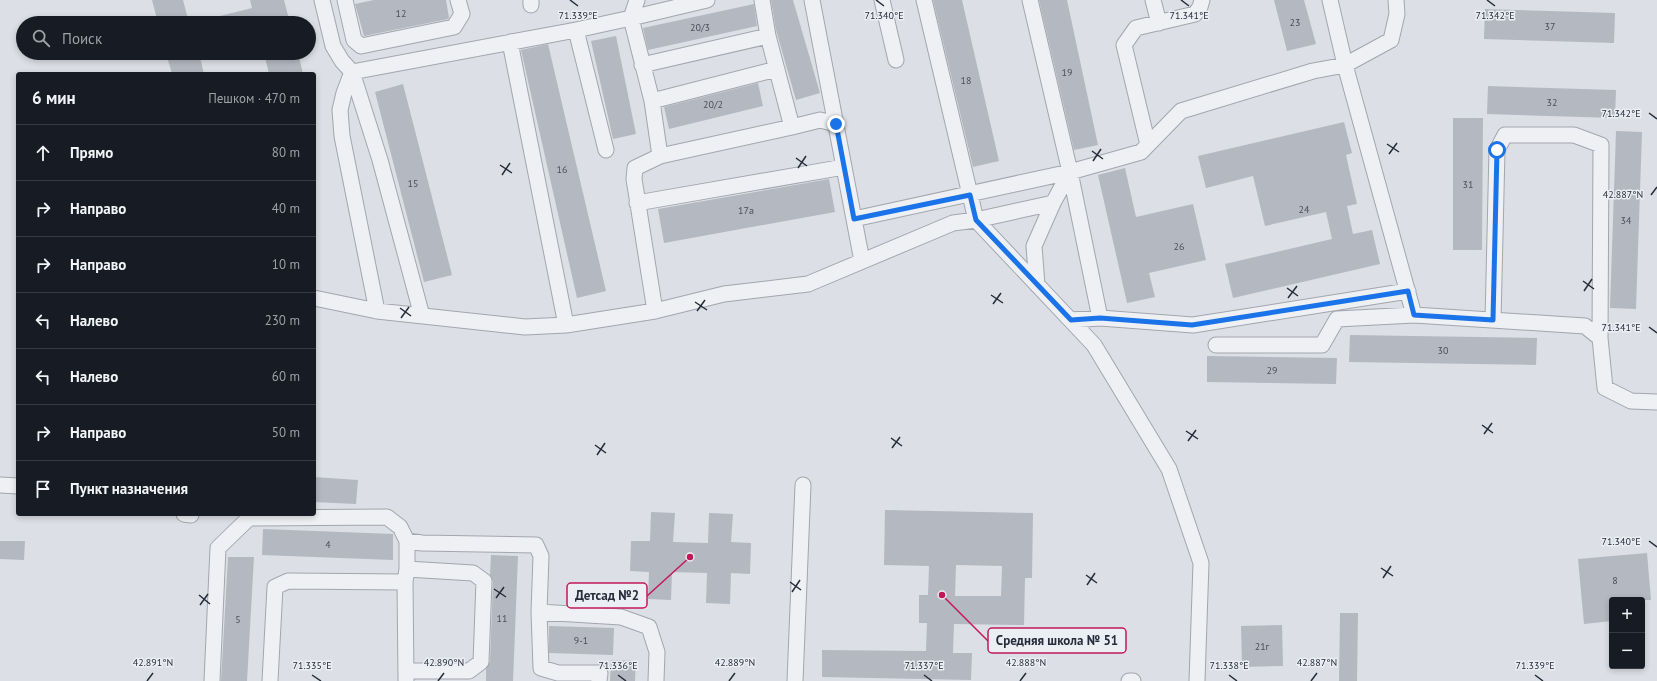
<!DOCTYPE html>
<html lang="ru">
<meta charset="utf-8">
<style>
body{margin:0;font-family:"PT Sans",sans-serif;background:#20242c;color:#f1f3f6}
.controls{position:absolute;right:12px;bottom:12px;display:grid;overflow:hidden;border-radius:4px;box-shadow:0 2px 6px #0003}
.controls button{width:36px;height:36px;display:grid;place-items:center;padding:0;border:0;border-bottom:1px solid #363941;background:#171b24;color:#f1f3f6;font:20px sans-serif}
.stop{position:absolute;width:12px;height:12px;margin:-9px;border:3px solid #1a73e8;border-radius:50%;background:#fff}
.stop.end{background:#1a73e8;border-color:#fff;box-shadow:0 1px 4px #0008}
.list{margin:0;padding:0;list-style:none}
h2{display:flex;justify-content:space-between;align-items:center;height:52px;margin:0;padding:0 16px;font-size:17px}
h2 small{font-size:13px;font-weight:400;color:#9ea1a6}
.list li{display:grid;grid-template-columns:26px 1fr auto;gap:12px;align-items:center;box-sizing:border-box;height:56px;padding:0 16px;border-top:1px solid #363941}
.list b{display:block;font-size:15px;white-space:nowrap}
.list em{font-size:13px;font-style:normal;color:#9ea1a6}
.icon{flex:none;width:22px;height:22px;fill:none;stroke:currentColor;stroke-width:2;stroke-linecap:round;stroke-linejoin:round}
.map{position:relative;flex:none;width:1657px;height:681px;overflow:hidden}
.search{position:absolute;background:#171b24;box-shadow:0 2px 6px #0003;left:16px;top:16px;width:300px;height:44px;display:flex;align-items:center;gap:10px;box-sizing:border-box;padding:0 14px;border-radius:22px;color:#9ea1a6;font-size:15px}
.panel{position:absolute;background:#171b24;box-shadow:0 2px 6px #0003;left:16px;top:72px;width:300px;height:444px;border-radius:4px}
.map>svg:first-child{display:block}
.building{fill:#b4b8c1;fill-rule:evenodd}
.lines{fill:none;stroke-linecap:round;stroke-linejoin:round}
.minor-casing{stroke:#a2a6ae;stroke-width:17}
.minor{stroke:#eef0f4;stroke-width:15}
.route{stroke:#1a73e8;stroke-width:5}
.ticks{fill:none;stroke:#272c3a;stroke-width:1.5}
.labels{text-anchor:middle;stroke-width:3;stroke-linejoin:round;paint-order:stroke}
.number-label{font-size:10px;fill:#4a4f5c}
.ticks-label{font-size:10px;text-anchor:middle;fill:#272c3a;stroke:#ebeef3;stroke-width:3;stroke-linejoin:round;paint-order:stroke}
.leader{fill:none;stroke:#c2185b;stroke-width:1.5}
.callout-dot{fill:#c2185b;stroke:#ebeef3;stroke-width:1.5}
.callout{fill:#ebeef3;stroke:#c2185b;stroke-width:1.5}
.callout-label{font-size:13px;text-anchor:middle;font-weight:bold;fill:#272c3a}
</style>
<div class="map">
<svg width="1657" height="681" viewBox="0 0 1657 681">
<rect width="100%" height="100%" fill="#dcdfe5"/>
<path class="building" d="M 152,0 L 183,0 L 189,23 L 158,23 Z
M 250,0 L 284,0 L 290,23 L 208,23 L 208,19 L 252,8 Z
M 374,0 L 446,0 L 449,18 L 448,19 L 364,36 L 355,4 Z
M 771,0 L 793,0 L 820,93 L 796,100 L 776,30 Z
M 933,0 L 962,0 L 999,161 L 973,167 Z
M 1039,0 L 1067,0 L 1098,145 L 1074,150 Z
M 1274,0 L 1304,0 L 1316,44 L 1287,51 Z
M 754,4 L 757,26 L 648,50 L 643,28 Z
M 1485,9 L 1615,13 L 1614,43 L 1484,39 Z
M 616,36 L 636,134 L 613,139 L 591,41 Z
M 548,44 L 606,291 L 577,298 L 521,50 Z
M 166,53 L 199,53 L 204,74 L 172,74 Z
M 264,53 L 298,53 L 303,74 L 269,74 Z
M 758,83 L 763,106 L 669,129 L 664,107 Z
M 403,84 L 452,275 L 424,282 L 375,92 Z
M 1488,86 L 1616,90 L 1615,118 L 1487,114 Z
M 1453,118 L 1483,118 L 1482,250 L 1453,250 Z
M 1344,122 L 1352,153 L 1346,155 L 1357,204 L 1347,206 L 1353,234 L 1372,230 L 1380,264 L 1233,298 L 1225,264 L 1332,239 L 1326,212 L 1265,226 L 1253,176 L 1206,188 L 1198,156 Z
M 1616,131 L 1642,132 L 1636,309 L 1610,308 Z
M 1125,168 L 1136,217 L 1193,204 L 1206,260 L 1149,273 L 1155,297 L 1127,303 L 1098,175 Z
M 829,179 L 835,212 L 664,243 L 658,209 Z
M 1350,335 L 1537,338 L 1536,365 L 1349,362 Z
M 1207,356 L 1337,358 L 1336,384 L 1207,382 Z
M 314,477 L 358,480 L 356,504 L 314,502 Z
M 885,510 L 1033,513 L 1032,578 L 1025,578 L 1024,625 L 954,624 L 953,653 L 972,653 L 971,680 L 822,677 L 822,650 L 926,651 L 927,623 L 919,623 L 919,595 L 928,595 L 929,566 L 884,565 ZM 956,565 L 1002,566 L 1001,596 L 955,596 Z
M 651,512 L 675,513 L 673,542 L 708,543 L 709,513 L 733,514 L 731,542 L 751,543 L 750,574 L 731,573 L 730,604 L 706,603 L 707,573 L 672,572 L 671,600 L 648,599 L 649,572 L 630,571 L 631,541 L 650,541 Z
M 263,529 L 393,534 L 393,560 L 262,555 Z
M 0,541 L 25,541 L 24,560 L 0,559 Z
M 1647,553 L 1651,600 L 1612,600 L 1612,621 L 1584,624 L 1578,559 Z
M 491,555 L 518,556 L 513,681 L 486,681 L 486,669 L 490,662 L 493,581 L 490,575 Z
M 228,557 L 254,557 L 247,681 L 221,681 Z
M 1340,613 L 1358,613 L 1357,681 L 1339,681 Z
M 1282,625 L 1283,666 L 1242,667 L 1241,626 Z
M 549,626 L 614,628 L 613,655 L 549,653 Z
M 611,660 L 636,661 L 635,681 L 610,681 Z"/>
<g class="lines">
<g class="minor-casing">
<path id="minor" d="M 322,0 L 333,46 L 342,61 L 352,72 L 576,30 L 631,18 L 637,0
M 345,0 L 354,40 L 361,46 L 454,27 L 462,14 L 458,0
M 531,0 L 531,5
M 762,0 L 768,36
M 812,0 L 862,261
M 882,0 L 896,60
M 924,0 L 976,220 L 1094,345 L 1169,469 L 1201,563 L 1197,681
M 1030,0 L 1070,172 L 1100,318
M 1153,0 L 1159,23
M 1330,0 L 1345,65 L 1414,315
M 576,30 L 606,150
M 510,42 L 566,325
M 642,65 L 768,36 L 792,127
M 352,72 L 344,93 L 340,110 L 342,136 L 377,311 L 525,327 L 566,325 L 655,311 L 724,294 L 808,284 L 953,223 L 976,220 L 1053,203 L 1070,172 L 1141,152 L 1181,111 L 1313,71 L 1345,65 L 1391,40 L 1397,14 L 1396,0
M 352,72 L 380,160 L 422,316
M 652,101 L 777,69
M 1148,145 L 1124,45 L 1136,28 L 1195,14 L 1200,7 L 1202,0
M 660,156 L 652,101 L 631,18 L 707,0
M 637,203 L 844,167
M 854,219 L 1070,172
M 1037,285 L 1034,246 L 1053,203
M 314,298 L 377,311
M 655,311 L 634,179 L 635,168 L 660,156 L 792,127 L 820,120 L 836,124
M 1071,320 L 1100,318 L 1193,325 L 1408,291
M 1493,320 L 1497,150 L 1505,135 L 1574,135 L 1601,145 L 1600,338
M 1216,345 L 1322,345 L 1337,319 L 1414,315 L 1585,326 L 1600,338 L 1605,388 L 1631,401 L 1657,402
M 0,485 L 18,486
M 184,514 L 191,515
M 539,612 L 541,668 L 558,673 L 600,673 L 599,681
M 406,671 L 469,671 L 481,662 L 484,581 L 473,573 L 407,569
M 406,680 L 405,582 L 407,569 L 407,541
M 212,681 L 218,548 L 249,518 L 387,517 L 400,527 L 407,541 L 422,543 L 536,545 L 541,556 L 539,612 L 621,617 L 649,627 L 657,652 L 656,681
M 270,681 L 275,587 L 288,581 L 405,582
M 795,681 L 803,485
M 1129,681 L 1133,681"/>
</g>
<use href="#minor" class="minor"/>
</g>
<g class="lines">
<path class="route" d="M 836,124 L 854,219 L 970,195 L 976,220 L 1071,320 L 1100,318 L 1192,325 L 1408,291 L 1414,315 L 1493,320 L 1497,150"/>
</g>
<path class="ticks" d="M 570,0 L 578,6M 876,0 L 884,6M 1181,0 L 1189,6M 1487,0 L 1495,6M 1649,113 L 1657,119M 1387,144 L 1399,152M 1092,151 L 1103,159M 1389,154 L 1397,143M 796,158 L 807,166M 1093,161 L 1101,149M 500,165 L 512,173M 798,168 L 806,156M 502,175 L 510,163M 1651,195 L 1657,187M 1583,281 L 1594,289M 1287,288 L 1298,296M 1584,291 L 1592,279M 991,295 L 1003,303M 1288,298 L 1297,286M 695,302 L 707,310M 993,304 L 1001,293M 400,308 L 411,316M 697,311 L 705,300M 401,318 L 409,307M 1649,327 L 1657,333M 1482,425 L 1493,433M 1186,431 L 1198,439M 1484,434 L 1492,423M 891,438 L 902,446M 1188,441 L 1196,430M 595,445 L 606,453M 892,448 L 900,437M 597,455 L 605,443M 1649,541 L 1657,547M 1381,568 L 1393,576M 1086,575 L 1097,583M 1383,578 L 1391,566M 790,582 L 801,590M 1087,585 L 1095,573M 494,589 L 506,597M 792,592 L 800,580M 199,595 L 210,604M 496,598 L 504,587M 200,605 L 208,594M 312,675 L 321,681M 618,675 L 626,681M 924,675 L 932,681M 1229,675 L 1237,681M 1535,675 L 1543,681M 147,681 L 153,673M 438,681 L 444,673M 729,681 L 735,673M 1020,681 L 1026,673M 1311,681 L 1317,673"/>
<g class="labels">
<g class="number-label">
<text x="401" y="17">12</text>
<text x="1295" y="26">23</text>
<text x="1550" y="30">37</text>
<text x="700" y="31">20/3</text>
<text x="1067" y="76">19</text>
<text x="966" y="84">18</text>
<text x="1552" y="106">32</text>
<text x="713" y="108">20/2</text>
<text x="562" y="173">16</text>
<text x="413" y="187">15</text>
<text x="1468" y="188">31</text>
<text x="1304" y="213">24</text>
<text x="746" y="214">17а</text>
<text x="1626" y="224">34</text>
<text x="1179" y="250">26</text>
<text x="1443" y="354">30</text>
<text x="1272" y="374">29</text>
<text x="328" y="548">4</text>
<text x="1615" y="584">8</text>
<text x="502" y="622">11</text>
<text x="238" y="623">5</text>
<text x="581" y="644">9-1</text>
<text x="1262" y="650">21г</text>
</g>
</g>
<g class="ticks-label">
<text x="578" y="19">71.339°E</text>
<text x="884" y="19">71.340°E</text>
<text x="1189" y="19">71.341°E</text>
<text x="1495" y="19">71.342°E</text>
<text x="1621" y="117">71.342°E</text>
<text x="1623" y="198">42.887°N</text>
<text x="1621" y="331">71.341°E</text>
<text x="1621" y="545">71.340°E</text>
<text x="153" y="666">42.891°N</text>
<text x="444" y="666">42.890°N</text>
<text x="735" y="666">42.889°N</text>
<text x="1026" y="666">42.888°N</text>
<text x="1317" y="666">42.887°N</text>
<text x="312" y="669">71.335°E</text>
<text x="618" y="669">71.336°E</text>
<text x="924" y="669">71.337°E</text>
<text x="1229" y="669">71.338°E</text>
<text x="1535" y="669">71.339°E</text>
</g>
<path class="leader" d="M690 557L647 596M942 595L988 641"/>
<g class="callout-dot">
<circle cx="690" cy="557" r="4"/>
<circle cx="942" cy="595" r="4"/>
</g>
<g class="callout">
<rect x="567" y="583" width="80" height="25" rx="4"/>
<rect x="988" y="628" width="138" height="25" rx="4"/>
</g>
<g class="callout-label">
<text x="607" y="600">Детсад №2</text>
<text x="1057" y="645">Средняя школа № 51</text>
</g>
</svg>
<div class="controls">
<button>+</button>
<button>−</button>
</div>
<div class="stop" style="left:1497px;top:150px"></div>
<div class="stop end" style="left:836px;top:124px"></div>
<div class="search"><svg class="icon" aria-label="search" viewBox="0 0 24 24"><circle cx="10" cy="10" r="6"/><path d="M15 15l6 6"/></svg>Поиск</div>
<section class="panel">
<h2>6 мин<small>Пешком · 470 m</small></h2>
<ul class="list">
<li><svg class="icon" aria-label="ahead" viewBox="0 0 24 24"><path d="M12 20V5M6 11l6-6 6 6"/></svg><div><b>Прямо</b></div><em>80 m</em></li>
<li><svg class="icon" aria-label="right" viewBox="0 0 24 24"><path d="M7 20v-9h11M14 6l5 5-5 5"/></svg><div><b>Направо</b></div><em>40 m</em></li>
<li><svg class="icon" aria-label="right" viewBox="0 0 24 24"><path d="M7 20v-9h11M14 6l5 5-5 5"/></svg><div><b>Направо</b></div><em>10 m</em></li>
<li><svg class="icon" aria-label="left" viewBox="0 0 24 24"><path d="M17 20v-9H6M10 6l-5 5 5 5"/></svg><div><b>Налево</b></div><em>230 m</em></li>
<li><svg class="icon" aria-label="left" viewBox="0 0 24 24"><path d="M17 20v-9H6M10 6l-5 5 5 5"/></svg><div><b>Налево</b></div><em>60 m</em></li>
<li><svg class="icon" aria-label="right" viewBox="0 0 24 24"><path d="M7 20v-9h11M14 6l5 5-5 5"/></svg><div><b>Направо</b></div><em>50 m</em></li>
<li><svg class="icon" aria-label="arrive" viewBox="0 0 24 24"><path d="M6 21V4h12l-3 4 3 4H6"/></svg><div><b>Пункт назначения</b></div></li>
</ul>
</section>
</div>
